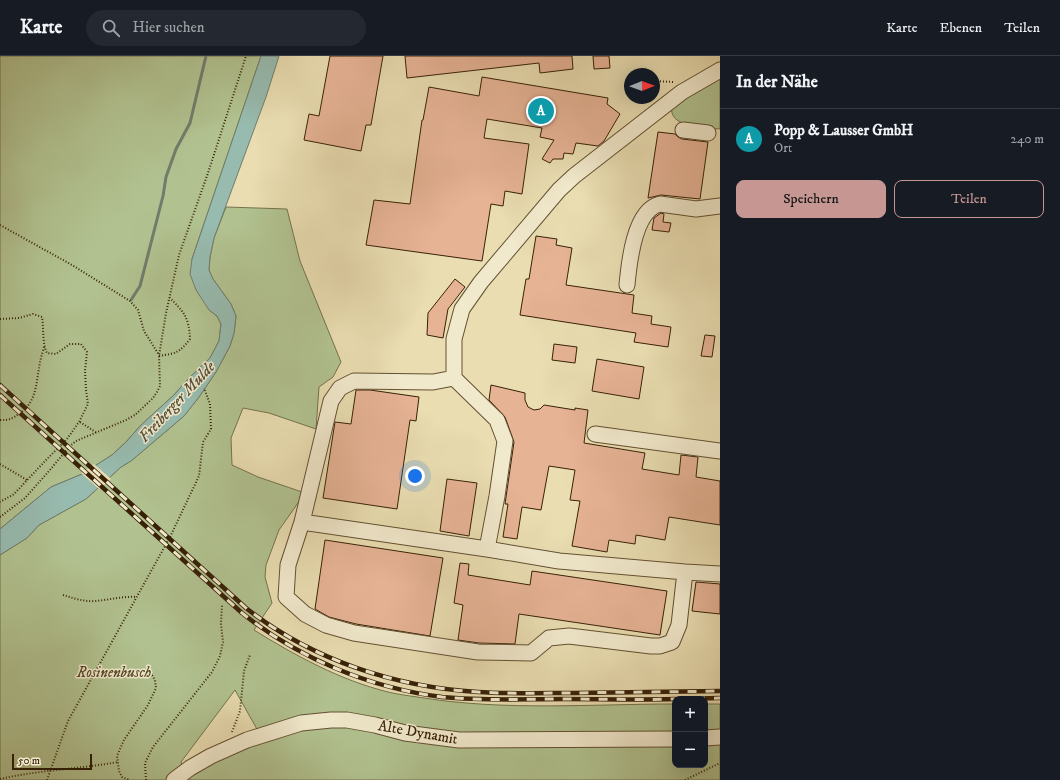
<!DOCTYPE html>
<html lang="de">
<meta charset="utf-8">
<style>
body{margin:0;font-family:"IM FELL DW Pica",serif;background:#242831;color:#f1f3f6}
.controls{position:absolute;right:12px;bottom:12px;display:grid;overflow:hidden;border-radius:8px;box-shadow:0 4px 16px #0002}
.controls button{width:36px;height:36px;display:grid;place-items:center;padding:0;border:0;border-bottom:1px solid #363941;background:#171b24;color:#f1f3f6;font:20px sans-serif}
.compass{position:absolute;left:624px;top:12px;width:36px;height:36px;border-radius:50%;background:#171b24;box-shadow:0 4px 16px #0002;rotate:89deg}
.scale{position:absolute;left:12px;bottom:10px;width:80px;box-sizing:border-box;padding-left:4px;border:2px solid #382107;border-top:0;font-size:11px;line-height:14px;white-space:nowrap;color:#382107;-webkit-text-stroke:3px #f1e9cc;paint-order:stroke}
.you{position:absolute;left:415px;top:420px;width:14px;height:14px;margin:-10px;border:3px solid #fff;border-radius:50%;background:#1a73e8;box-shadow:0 0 0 6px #1a73e833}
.badge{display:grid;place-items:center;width:26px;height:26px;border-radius:50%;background:#c59692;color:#fff;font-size:13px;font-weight:700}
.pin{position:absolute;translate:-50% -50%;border:2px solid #fff;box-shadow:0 1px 4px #0006}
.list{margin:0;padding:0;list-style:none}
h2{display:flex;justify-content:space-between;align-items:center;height:52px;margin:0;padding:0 16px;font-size:17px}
h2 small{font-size:13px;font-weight:400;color:#9ea1a6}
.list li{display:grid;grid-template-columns:26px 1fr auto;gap:12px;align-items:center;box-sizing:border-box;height:60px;padding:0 16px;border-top:1px solid #363941}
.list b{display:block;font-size:15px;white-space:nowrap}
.list p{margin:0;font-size:13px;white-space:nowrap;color:#9ea1a6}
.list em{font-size:13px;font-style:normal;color:#9ea1a6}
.actions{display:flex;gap:8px;padding:12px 16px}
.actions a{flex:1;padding:9px 0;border:1px solid #c59692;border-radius:8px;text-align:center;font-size:14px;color:#c59692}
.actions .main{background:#c59692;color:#111}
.icon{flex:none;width:22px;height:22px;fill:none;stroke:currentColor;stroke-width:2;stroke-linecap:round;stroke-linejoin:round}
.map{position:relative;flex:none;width:720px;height:724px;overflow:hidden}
header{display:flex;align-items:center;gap:24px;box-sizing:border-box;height:56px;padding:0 20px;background:#171b24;border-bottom:1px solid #363941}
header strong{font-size:19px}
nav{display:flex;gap:22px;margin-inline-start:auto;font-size:14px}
.search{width:280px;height:36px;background:#242831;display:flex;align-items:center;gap:10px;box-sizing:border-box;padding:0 14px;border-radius:22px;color:#9ea1a6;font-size:15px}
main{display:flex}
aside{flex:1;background:#171b24}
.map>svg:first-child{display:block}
.green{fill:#b1c290;stroke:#74724c;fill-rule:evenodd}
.water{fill:#97bbaf;stroke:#717d6c}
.pier{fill:#e9ddb1}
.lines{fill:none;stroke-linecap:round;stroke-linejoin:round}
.stream{stroke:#717d6c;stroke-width:3}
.building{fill:#e6b395;stroke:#382107}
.minor-casing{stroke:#645032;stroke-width:17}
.path{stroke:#382107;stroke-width:2;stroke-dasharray:1 2;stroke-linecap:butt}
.minor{stroke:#f1e9cc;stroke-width:15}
.rail-casing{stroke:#382107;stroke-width:4.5}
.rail{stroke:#f1e9cc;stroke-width:3;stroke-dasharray:9;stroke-linecap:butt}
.labels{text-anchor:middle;stroke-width:3;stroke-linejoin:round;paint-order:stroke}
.park-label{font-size:15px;font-style:italic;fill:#564929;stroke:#f1e9cc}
.street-label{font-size:15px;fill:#382107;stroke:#f1e9cc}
.water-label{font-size:16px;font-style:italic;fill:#544f39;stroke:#f1e9cc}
</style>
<header>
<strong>Karte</strong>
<div class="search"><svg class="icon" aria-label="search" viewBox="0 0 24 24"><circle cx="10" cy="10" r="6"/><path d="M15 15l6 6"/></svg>Hier suchen</div>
<nav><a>Karte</a><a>Ebenen</a><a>Teilen</a></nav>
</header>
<main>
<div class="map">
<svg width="720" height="724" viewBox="0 0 720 724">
<rect width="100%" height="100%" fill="#e9ddb1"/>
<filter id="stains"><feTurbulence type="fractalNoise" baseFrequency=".005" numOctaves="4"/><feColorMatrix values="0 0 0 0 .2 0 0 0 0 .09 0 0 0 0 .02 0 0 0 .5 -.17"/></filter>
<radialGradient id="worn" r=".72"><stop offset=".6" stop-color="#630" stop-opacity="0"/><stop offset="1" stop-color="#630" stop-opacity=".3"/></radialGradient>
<path class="green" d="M 0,0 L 261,0 L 192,203 L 209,254 L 217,260 L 221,268 L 219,285 L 210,302 L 188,323 L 174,339 L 141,369 L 126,386 L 112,399 L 82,418 L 51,431 L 0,473 Z
M 720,19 L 720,73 C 707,72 667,72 672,50 Z
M 226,151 L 287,153 L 300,205 L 341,306 L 333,321 L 319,331 L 316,373 L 269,357 L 243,352 L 231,382 L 232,409 L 258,421 L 305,437 L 279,474 L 266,509 L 265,521 L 272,547 L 254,574 C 296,600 340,624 388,636 C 400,639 412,640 424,642 C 506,655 592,648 675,648 L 675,709 L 705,709 L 705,648 L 720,648 L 720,724 L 0,724 L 0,499 L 27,482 L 39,469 L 86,443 L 121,411 L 131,405 L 184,360 L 199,341 L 216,316 L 230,290 L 234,277 L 236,260 L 231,248 L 213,223 L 209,214 L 210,201 L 214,182 ZM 235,634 L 258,675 L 182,709 L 181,706 Z"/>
<path class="water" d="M 261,0 L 279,0 L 266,41 L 214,182 L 210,201 L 209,214 L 213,223 L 231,248 L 236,260 L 234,277 L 230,290 L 216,316 L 199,341 L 184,360 L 171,371 L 131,405 L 121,411 L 86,443 L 39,469 L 27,482 L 0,499 L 0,473 L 51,431 L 82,418 L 112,399 L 126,386 L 141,369 L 174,339 L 188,323 L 210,302 L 219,285 L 221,268 L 217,260 L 209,254 L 196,234 L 190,218 L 192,203 Z"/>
<path class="pier" d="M 94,408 L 111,423 L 99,433 L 81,417 Z"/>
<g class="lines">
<path class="stream" d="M 131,244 L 140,230 L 163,140 L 166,121 L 176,93 L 190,67 L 206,0"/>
</g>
<path class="building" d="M 330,0 L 383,0 L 371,69 L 366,69 L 361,95 L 304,84 L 309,58 L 319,60 Z
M 405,0 L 572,0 L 573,13 L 540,17 L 539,7 L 407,22 Z
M 593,0 L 609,0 L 610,12 L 594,13 Z
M 482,21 L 608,42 L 607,48 L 620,58 L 604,85 L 598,90 L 576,87 L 573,98 L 564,97 L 563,103 L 553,103 L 550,107 L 542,103 L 554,84 L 540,81 L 542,72 L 487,63 L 484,82 L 529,88 L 522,138 L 505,135 L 503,150 L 491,148 L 482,205 L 366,189 L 374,144 L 410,148 L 422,64 L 423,64 L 429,31 L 479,40 Z
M 658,76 L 675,78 L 678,81 L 682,83 L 708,86 L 700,143 L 661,139 L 648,142 Z
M 661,157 L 664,158 L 663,166 L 671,167 L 669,176 L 652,174 L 654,162 Z
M 536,180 L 557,183 L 556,189 L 572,192 L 566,229 L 634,239 L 632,257 L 652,260 L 651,268 L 671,271 L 668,291 L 634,286 L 636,277 L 520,259 L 526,223 L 529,223 Z
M 455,223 L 465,231 L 448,253 L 443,282 L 427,279 L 428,257 Z
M 705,279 L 715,280 L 712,301 L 701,300 Z
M 554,288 L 577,291 L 575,307 L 552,304 Z
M 597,303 L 644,311 L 639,343 L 592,335 Z
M 491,329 L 525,337 L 525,344 L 528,351 L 534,354 L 540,353 L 544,349 L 575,354 L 575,352 L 588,354 L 584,387 L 645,397 L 642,413 L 679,419 L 681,399 L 698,401 L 696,421 L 720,425 L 720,469 L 669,461 L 665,484 L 636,479 L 635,488 L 609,484 L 607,496 L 572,490 L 580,445 L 570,444 L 575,414 L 549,410 L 541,454 L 522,451 L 517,483 L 503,481 L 508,448 L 505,448 L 514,386 L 505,361 L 489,344 Z
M 356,334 L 370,334 L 419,341 L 416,365 L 410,364 L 397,453 L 323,442 L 335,366 L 351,368 Z
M 447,423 L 477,427 L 469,480 L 440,475 Z
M 325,484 L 443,502 L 430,580 L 356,568 L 329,561 L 315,553 Z
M 460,507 L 469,508 L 468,519 L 530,529 L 532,515 L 667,535 L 660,579 L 519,558 L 515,588 L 479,587 L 458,584 L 463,549 L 454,547 Z
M 696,526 L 720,528 L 720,558 L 692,555 Z"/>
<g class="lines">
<g class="minor-casing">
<path id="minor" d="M 720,14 L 682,36 L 574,120 L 559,134 L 481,226 L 462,253 L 454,283 L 454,322 L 433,326 L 354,325 L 340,332 L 331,345 L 302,466 L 288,509 L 286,541 L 305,558 L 326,569 L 354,577 L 478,596 L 531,597 L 549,582 L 569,580 L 651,590 L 660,590 L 672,586 L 679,569 L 685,516 L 720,518
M 683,74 L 708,77
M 627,229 C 629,207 634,154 660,148 L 696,153 L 720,150
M 454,322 L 497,364 L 505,385 L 497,440 L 487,493
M 595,378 L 720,395
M 302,466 L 487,493 L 559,505 L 685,516
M 705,682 L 720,681
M 174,724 L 190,712 L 211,700 L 247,684 L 301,667 L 331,664 L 347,664 L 375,669 L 405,677 L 459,684 L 675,683"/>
</g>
<path class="path" d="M 654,25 L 674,26
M 0,169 L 72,209 L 130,245 L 138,254 L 144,275 L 159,299
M 0,263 L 19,262 L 33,258 L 42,261 C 44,273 42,287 47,297 L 56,298 L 70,288 L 81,288 L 87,296 L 85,315 L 86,334 L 88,348 L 79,366 L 67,383 L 47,403 L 14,438 L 0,446
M 159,300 C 177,297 179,297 190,283 C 189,261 184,256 169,241
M 0,364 C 10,364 12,363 20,357 C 36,346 36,329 39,312 C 40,305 42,298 44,291
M 80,366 L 97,377
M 0,408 L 27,424
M 0,461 L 25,442 L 49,415 L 70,390 L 76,385 L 126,364 L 135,359 L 153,342 L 157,336 L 160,330 L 159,300 L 166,257 L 179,199 L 208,117 L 246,0
M 63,539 C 73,542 84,546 95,545 C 109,544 122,540 137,541
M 99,610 L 98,618 L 105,621 L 130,618 L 152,619 L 155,624 L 156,632 L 148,649 L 124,684 L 117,700 L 119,715 L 122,721 L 130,724
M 232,676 L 240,655 L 244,615 L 250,599
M 0,723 C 39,714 79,713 118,706
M 47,724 L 68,665 L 170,481 L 199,420 L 203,386 L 211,373 L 210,348 L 204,332
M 146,724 L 145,707 L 153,691 L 212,616 L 220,600 L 223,586 L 221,568 L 222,549
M 685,724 L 720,707"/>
<use href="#minor" class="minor"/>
<g class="rail-casing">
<path id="rail" d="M 0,329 L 246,552 C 312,604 395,631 478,636 C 510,638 543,637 575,637 C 623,636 672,636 720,635
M 0,339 L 242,557 C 298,602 370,632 442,641 C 483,645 523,643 563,643 C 600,643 638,644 675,643
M 678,643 L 720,642"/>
</g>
<use href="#rail" class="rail"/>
</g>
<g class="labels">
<g class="park-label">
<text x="114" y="621">Rosinenbusch</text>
</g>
<g class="street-label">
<text transform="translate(418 676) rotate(10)" y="5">Alte Dynamit</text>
</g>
<g class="water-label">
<text transform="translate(176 345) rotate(-47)" y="6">Freiberger Mulde</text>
</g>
</g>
<rect width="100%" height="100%" filter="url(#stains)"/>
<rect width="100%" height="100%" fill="url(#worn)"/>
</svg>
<div class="controls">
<button>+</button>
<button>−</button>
</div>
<svg class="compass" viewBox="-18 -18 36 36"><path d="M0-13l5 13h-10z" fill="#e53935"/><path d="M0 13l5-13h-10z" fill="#9ea1a6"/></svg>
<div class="scale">50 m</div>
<div class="you"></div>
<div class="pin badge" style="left:541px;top:55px;background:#0f9aa8">A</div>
</div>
<aside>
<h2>In der Nähe<small></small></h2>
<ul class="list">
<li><span class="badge" style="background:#0f9aa8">A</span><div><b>Popp &amp; Lausser GmbH</b><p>Ort</p></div><em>240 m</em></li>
</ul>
<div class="actions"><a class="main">Speichern</a><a>Teilen</a></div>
</aside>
</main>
